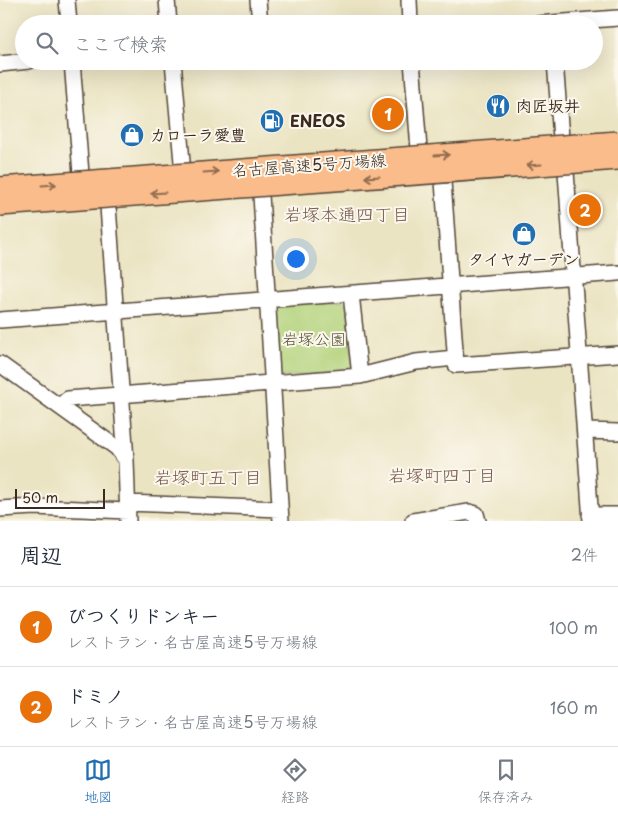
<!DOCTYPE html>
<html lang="ja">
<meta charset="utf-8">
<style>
body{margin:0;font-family:"Playpen Sans","Klee One",sans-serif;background:#f6f6f7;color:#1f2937}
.scale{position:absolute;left:15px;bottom:12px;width:90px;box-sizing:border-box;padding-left:5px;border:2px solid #3b2a1e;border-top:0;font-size:14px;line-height:18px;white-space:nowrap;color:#3b2a1e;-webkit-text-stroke:4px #fbf7ec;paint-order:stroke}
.you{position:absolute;left:295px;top:258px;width:18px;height:18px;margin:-12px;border:4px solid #fff;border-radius:50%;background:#1a73e8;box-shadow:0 0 0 8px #1a73e833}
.badge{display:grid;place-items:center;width:32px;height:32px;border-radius:50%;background:#1f6fb2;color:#fff;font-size:16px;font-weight:700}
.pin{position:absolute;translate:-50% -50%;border:2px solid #fff;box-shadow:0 1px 5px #0006}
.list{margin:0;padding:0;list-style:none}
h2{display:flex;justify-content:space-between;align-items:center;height:65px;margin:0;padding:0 20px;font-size:21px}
h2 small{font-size:16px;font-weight:400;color:#747a83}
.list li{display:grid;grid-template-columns:32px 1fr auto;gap:15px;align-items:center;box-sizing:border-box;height:80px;padding:0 20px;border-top:1px solid #e0e1e3}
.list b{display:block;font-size:19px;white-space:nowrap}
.list p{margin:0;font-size:16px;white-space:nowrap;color:#747a83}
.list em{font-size:16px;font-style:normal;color:#747a83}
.icon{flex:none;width:28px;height:28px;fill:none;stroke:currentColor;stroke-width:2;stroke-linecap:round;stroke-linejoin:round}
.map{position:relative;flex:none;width:618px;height:521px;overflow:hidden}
.search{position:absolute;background:#fff;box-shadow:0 5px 20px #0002;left:15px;right:15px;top:15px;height:55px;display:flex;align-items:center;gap:12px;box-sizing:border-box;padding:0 18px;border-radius:28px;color:#747a83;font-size:19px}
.sheet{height:225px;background:#fff}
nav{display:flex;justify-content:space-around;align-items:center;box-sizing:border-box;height:70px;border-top:1px solid #e0e1e3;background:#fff;font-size:14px;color:#747a83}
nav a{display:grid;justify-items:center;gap:2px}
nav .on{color:#1f6fb2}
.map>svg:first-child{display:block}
.green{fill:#b2d27a;stroke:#767e4c}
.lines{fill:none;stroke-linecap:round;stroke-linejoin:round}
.minor-casing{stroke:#554637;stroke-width:18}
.minor{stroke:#fff;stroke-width:15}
.highway-bridge-casing{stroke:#554637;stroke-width:24;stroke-linecap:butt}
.highway-bridge{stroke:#fabc8b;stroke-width:21}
.oneway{stroke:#916c4f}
.labels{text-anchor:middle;stroke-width:4;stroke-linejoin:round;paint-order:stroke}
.poi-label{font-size:16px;font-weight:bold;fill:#3b2a1e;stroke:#fbf7ec;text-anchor:start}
.street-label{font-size:16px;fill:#3b2a1e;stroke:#fbf7ec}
.park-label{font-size:16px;fill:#595435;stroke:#fbf7ec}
.neighbourhood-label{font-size:18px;fill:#775a4c;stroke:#fbf7ec}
</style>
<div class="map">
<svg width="618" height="521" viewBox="0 0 618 521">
<rect width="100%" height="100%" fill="#fbf7ec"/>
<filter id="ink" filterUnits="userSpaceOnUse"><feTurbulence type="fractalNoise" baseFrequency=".02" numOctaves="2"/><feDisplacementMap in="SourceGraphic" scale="10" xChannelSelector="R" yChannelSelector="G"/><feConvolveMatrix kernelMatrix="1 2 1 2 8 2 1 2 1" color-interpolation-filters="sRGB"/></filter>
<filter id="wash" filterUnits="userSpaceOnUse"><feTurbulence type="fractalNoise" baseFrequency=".0096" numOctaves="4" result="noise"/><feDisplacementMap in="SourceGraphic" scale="20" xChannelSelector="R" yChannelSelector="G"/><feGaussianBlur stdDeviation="1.12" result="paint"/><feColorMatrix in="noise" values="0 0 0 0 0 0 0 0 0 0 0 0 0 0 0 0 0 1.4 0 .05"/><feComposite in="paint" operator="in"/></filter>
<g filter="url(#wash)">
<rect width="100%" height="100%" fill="#ebe4c3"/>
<path class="green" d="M 342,301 L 348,306 L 353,367 L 348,372 L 280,377 L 274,309 L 277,305 Z"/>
</g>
<g filter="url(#ink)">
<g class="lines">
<g class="minor-casing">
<path id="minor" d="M 67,0 L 69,24
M 167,0 L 169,24
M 258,0 L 260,24
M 409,0 L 410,24
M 538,24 L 618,18
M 72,61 L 81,174
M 173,61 L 184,184
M 412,61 L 419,149
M 555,61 L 561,138 L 566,172 L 591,521
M 0,64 L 29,61
M 443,181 L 456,365 L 618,354
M 261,195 L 281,521
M 108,206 L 126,460
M 351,294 L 360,376
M 0,320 L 618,273
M 0,364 L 117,448 L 126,460 L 128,521
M 60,406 L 68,399 L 360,376 L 416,362 L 455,358
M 586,431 L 618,432
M 128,503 L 280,509
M 0,509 L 34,507 L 128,511
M 590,515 L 618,515
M 413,521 L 469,512 L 476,514 L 478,521"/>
</g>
<use href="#minor" class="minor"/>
<g class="highway-bridge-casing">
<path id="highway-bridge" d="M 0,188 L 618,142
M 0,205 L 618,159"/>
</g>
<use href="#highway-bridge" class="highway-bridge"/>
</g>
<defs><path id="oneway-shaft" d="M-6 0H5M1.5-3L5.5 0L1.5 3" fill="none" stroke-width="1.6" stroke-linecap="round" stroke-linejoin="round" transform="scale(1.25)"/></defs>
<g class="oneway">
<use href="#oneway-shaft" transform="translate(442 155) rotate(-4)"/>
<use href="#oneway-shaft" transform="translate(534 165) rotate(176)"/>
<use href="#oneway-shaft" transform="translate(211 172) rotate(-4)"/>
<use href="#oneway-shaft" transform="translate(372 177) rotate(176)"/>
<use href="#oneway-shaft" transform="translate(49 185) rotate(-4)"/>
<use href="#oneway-shaft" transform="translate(158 193) rotate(176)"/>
</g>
</g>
<defs>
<g id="restaurant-disc" transform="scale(1.25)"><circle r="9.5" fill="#1f6fb2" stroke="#fbf7ec"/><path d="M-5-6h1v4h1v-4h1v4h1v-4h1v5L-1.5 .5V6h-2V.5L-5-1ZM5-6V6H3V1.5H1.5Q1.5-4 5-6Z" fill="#fff"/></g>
<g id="fuel-disc" transform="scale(1.25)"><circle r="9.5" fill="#1f6fb2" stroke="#fbf7ec"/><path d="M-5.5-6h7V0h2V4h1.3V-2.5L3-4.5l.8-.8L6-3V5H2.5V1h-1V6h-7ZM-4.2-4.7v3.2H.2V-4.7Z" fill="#fff"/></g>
<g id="shop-disc" transform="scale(1.25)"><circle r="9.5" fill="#1f6fb2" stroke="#fbf7ec"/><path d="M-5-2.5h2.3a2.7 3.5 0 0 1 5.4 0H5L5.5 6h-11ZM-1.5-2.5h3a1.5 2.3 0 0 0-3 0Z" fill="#fff"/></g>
</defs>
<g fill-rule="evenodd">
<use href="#restaurant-disc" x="498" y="106"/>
<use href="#fuel-disc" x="272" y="121"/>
<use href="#shop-disc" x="132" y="135"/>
<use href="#shop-disc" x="524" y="234"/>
</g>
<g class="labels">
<g class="poi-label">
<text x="516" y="112">肉匠坂井</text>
<text x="290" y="127">ENEOS</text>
<text x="150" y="141">カローラ愛豊</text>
<text x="524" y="265" text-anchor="middle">タイヤガーデン</text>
</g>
<g class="street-label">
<text transform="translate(309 165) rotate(-4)" y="6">名古屋高速5号万場線</text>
</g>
<g class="park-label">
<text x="314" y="345">岩塚公園</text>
</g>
<g class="neighbourhood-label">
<text x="347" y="221">岩塚本通四丁目</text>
<text x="442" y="482">岩塚町四丁目</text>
<text x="208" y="484">岩塚町五丁目</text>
</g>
</g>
</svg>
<div class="scale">50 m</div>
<div class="you"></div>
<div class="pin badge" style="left:388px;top:114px;background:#e8710a">1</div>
<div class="pin badge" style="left:585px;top:210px;background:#e8710a">2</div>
<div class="search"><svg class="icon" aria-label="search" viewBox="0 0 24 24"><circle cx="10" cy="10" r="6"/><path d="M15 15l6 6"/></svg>ここで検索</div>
</div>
<section class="sheet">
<h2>周辺<small>2件</small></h2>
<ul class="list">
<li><span class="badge" style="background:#e8710a">1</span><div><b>びつくりドンキー</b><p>レストラン · 名古屋高速5号万場線</p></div><em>100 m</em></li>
<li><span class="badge" style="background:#e8710a">2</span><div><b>ドミノ</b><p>レストラン · 名古屋高速5号万場線</p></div><em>160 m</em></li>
</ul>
</section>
<nav>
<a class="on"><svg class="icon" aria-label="map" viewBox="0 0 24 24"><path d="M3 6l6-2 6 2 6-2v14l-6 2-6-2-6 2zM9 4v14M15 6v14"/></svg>地図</a>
<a><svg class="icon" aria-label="directions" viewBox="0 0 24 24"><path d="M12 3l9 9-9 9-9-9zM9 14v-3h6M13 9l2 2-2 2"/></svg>経路</a>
<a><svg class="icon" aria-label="saved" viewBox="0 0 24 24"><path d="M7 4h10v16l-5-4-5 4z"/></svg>保存済み</a>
</nav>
